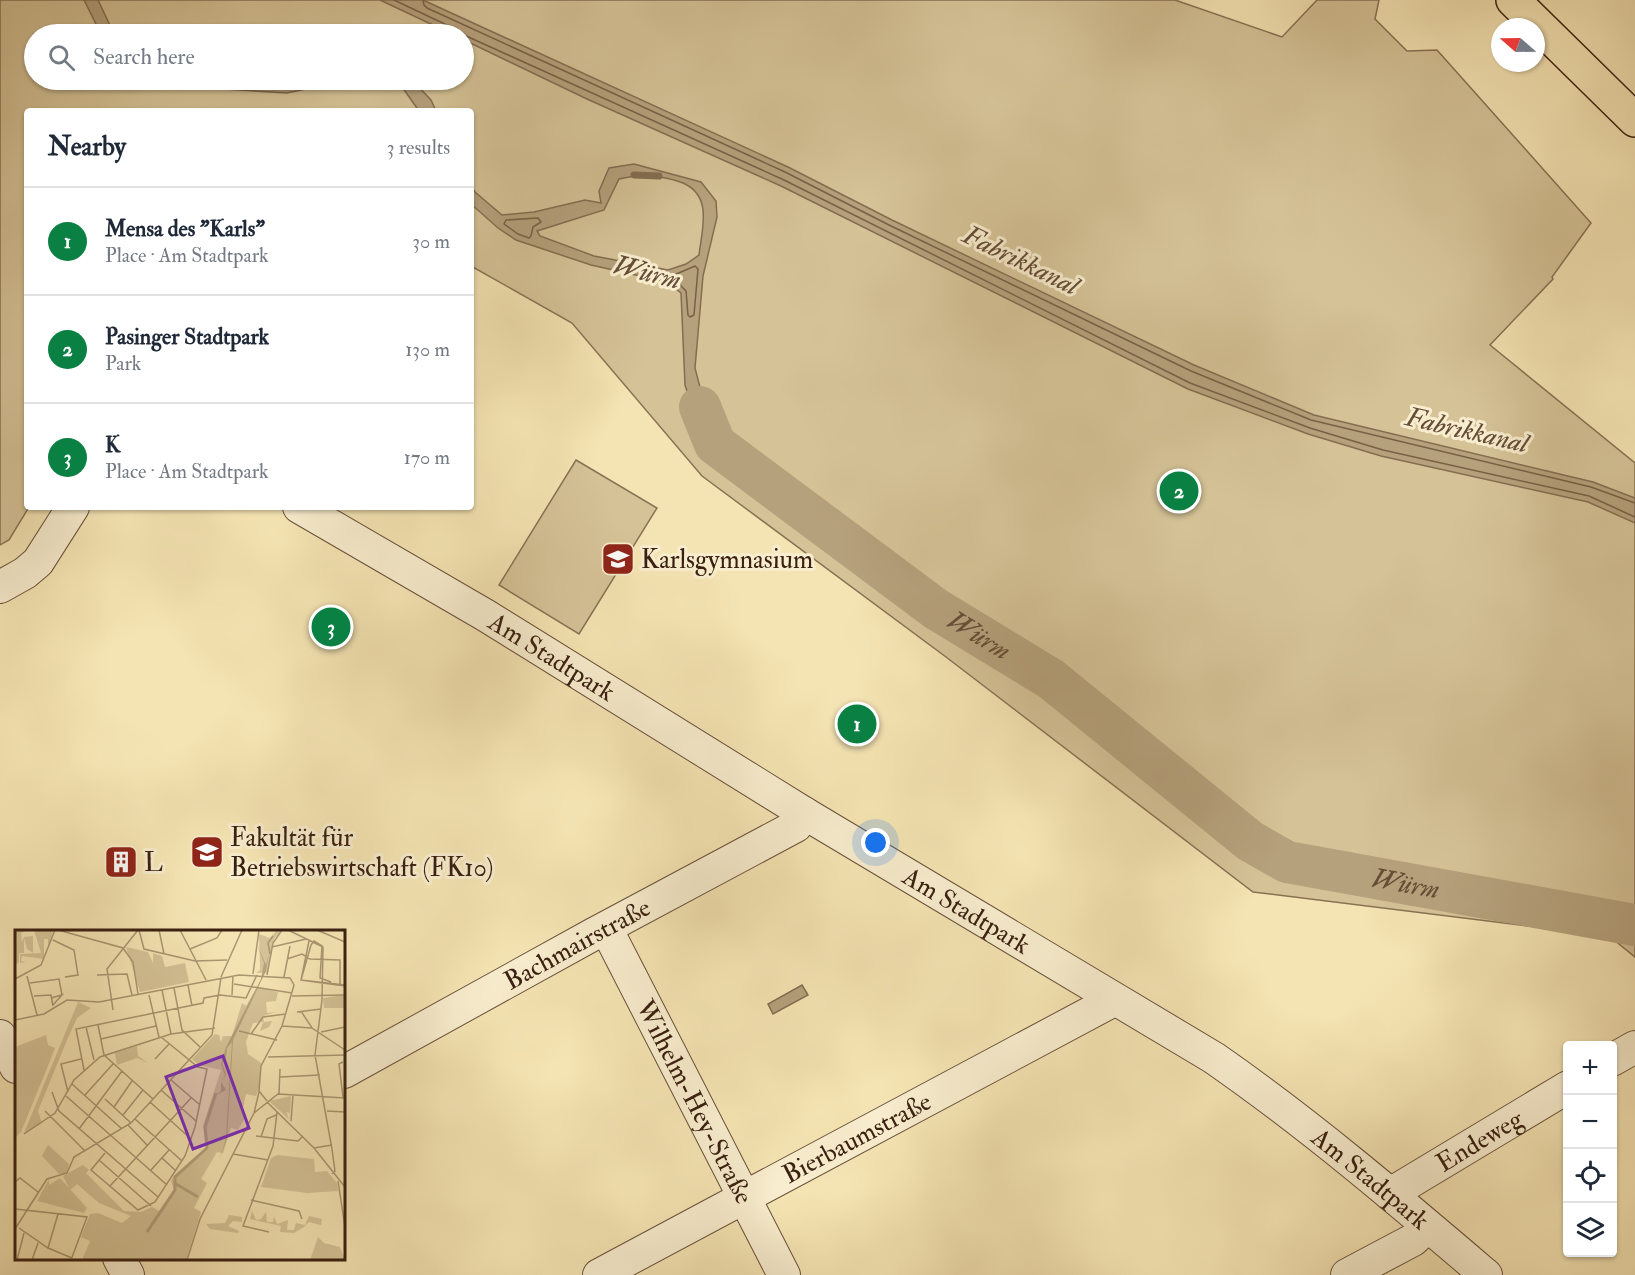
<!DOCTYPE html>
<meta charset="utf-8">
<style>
body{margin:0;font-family:"IM FELL Double Pica",serif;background:#f2f2f3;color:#1f2937}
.controls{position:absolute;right:18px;bottom:18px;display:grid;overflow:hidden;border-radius:6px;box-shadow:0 2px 4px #0004}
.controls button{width:54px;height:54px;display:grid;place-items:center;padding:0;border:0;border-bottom:2px solid #e0e1e3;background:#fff;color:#1f2937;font:30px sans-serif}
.compass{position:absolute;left:1491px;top:18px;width:54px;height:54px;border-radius:50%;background:#fff;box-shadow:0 2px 4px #0004;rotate:290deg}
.you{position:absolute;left:876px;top:843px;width:21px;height:21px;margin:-15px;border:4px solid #fff;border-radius:50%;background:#1a73e8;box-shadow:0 0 0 9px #1a73e833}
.badge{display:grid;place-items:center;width:39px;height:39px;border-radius:50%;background:#0b8043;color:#fff;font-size:20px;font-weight:700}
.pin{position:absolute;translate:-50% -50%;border:3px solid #fff;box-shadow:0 2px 6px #0006}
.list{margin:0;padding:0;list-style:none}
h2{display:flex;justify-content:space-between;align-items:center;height:78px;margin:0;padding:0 24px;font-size:26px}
h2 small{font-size:20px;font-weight:400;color:#747a83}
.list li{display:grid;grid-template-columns:39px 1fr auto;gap:18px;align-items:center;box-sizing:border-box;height:108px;padding:0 24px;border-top:2px solid #e0e1e3}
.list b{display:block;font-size:22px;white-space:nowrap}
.list p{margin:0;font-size:20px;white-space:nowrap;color:#747a83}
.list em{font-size:20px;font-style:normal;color:#747a83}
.icon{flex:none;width:33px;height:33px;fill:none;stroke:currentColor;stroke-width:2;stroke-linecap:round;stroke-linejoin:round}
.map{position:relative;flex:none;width:1635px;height:1275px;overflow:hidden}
.search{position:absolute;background:#fff;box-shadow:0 2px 4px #0004;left:24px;top:24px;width:450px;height:66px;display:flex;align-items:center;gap:15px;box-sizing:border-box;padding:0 21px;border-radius:33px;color:#747a83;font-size:22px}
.panel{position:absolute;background:#fff;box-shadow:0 2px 4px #0004;left:24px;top:108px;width:450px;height:402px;border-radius:6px}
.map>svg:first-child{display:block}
.green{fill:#d5c397;stroke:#887254;stroke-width:1.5;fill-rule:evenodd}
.water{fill:#b5a17c;stroke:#846d51;stroke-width:1.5;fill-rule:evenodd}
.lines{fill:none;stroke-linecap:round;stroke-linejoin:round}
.shore{stroke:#786046;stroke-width:1.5}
.stream{stroke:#846d51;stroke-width:7}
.river{stroke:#b5a17c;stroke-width:42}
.minor-casing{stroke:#69513a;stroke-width:34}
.major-casing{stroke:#3a2011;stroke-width:36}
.minor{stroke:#f8edce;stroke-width:32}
.major{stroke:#f5e4b3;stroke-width:33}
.labels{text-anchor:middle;stroke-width:6;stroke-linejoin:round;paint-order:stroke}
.poi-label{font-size:26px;fill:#3a2011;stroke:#f8edce;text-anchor:start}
.street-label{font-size:26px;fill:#3a2011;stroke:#f8edce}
.water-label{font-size:27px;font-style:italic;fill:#654d36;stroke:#f8edce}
.inset-river{fill:none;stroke:#b5a17c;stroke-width:3}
.inset-road{fill:none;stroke:#aa9672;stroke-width:1.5}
.view{fill:#7b2cbf;fill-opacity:0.15;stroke:#7b2cbf;stroke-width:3}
.inset-edge{fill:none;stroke:#3a2011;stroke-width:3}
</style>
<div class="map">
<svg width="1635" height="1275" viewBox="0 0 1635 1275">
<rect width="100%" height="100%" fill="#f5e4b3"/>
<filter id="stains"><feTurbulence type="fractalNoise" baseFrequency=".00333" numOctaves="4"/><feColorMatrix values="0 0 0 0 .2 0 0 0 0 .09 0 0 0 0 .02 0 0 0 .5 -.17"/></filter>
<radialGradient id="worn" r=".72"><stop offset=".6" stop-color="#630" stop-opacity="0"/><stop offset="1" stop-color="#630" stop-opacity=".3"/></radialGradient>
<path class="green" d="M 0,0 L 1175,0 L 1282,37 L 1317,0 L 1379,0 L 1375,19 L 1407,51 L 1437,50 L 1591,223 L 1552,277 L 1553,279 L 1490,345 L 1635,463 L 1635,957 L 1609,936 L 1253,892 L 946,657 L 702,476 L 572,323 L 471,266 L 471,111 L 27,111 L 27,507 L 29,507 L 9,540 L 0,545 ZM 34,34 L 464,34 L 464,80 L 34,80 Z
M 576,460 L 657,508 L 579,634 L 499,585 Z"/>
<path class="water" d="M 84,0 L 98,0 L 114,34 L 101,34 Z
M 380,0 L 423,0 L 788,167 L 892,220 L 1194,365 L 1314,415 L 1593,482 L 1635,498 L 1635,523 L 1588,502 L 1381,456 L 1308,434 L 1188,389 L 781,186 L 587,99 L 464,40 L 464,34 L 452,34 Z
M 134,80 L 348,80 L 287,93 L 143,84 Z
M 381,80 L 412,80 L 431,100 L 436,111 L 419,111 L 400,84 Z
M 634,164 L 701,182 L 716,201 L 717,217 L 703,276 L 695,368 L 708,418 L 733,449 L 726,460 L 709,444 L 696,418 L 685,385 L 681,293 L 667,282 L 591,265 L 516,240 L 498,228 L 471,204 L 471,185 L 475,192 L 502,215 L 534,212 L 585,200 L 601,203 L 599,191 L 609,168 ZM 645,174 C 657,177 672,178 683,183 C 713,196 702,229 699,255 L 686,264 L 668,270 L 594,256 L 540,236 L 537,231 L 604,210 L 619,179 Z
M 802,985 L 808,995 L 773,1014 L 768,1004 Z"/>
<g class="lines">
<path class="shore" d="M 394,0 L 449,26 L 453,34
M 423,0 L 424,5 L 427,8 L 785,172 L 889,225 L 1191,371 L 1311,420 L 1591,487 L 1635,503
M 464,35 L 784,180 L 1190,383 L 1310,428 L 1383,450 L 1589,496 L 1635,517
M 170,80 L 286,87 L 320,80
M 538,218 L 541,222 L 533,227 L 531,236 L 529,238 L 518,234 L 504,224 L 506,220 Z
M 695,266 L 698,269 L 694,315 L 690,317 L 688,315 L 686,291 L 672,277 L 674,275 Z"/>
<path class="stream" d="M 634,175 L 659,176"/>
<path class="river" id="s1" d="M 700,407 L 715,444 L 936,609 L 1051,679 L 1250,841 L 1287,862 L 1635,925"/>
<g class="minor-casing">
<g id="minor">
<path id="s2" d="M 299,507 L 485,615 L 804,813 L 1214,1058 C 1309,1124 1398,1200 1486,1275"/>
<path d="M 0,587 L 25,573 L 38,562 L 73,507"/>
<path id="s3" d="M 606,928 L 784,1275"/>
<path d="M 0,1036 L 16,1067"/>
<path d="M 1612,1060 L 1635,1047"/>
<path id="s4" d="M 344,1072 L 592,935 L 796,826 L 804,813"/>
<path id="s5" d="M 1390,1194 L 1568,1087"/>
<path d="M 119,1258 L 128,1275"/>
<path id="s6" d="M 599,1275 L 1114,1000"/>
<path d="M 1347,1275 L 1413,1240 L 1427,1227"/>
</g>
</g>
<g class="major-casing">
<path id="major" d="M 1513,0 L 1635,120"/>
</g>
<use href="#minor" class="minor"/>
<use href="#major" class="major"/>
</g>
<defs>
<g id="school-square" transform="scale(1.725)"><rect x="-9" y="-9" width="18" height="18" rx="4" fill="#8f2418" stroke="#f8edce"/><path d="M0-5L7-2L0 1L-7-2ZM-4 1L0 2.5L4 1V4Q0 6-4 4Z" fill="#fff"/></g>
<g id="university-square" transform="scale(1.725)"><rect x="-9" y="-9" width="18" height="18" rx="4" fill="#8f2418" stroke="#f8edce"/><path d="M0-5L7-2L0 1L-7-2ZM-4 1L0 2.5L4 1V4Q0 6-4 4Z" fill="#fff"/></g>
<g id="building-square" transform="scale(1.725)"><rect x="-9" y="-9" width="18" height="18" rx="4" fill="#8f2418" stroke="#f8edce"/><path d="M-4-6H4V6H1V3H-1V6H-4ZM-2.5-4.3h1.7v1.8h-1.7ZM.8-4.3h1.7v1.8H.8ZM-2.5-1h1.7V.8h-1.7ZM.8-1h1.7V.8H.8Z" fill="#fff"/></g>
</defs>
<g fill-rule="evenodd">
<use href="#school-square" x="618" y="559"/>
<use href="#university-square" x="207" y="852"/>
<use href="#building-square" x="121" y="862"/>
</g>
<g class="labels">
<g class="poi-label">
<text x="641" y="568">Karlsgymnasium</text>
<text x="230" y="846">Fakultät für<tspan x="230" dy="30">Betriebswirtschaft (FK10)</tspan></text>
<text x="144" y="871">L</text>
</g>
<g class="street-label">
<text dy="9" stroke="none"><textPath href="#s2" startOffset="294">Am Stadtpark</textPath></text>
<text dy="9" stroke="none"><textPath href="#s2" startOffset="780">Am Stadtpark</textPath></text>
<text dy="9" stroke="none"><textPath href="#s4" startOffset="266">Bachmairstraße</textPath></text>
<text dy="9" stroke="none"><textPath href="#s3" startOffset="195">Wilhelm-Hey-Straße</textPath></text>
<text dy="9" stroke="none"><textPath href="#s6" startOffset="292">Bierbaumstraße</textPath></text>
<text dy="9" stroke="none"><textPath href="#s5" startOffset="104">Endeweg</textPath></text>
<text dy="9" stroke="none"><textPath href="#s2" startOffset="1266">Am Stadtpark</textPath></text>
</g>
<g class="water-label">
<text transform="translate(1021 260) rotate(26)" y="9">Fabrikkanal</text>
<text transform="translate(647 272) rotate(14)" y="9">Würm</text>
<text transform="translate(1467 430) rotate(13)" y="9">Fabrikkanal</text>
<text dy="9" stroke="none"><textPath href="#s1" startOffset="366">Würm</textPath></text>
<text dy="9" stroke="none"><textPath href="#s1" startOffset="870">Würm</textPath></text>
</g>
</g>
<g transform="translate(15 930)">
<rect width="330" height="330" fill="#f5e4b3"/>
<path d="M 0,0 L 11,1 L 6,3 L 7,12 L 9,7 L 18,6 L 18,23 L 12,19 L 9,8 L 9,23 L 4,23 L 4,33 L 0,34 ZM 19,0 L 38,1 L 33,19 L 33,9 L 29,9 L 29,29 L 7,26 L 6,31 L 11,32 L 5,33 L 5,24 L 26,23 ZM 262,0 L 266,0 L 259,9 L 252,43 L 241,43 L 245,40 L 244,4 L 255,8 ZM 111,17 L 133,22 L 138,33 L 138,23 L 147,26 L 150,37 L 170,33 L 174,52 L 125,62 ZM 242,57 L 263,62 L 261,71 L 251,72 L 252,83 L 261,82 L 248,86 L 249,92 L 257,91 L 254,97 L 245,101 L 248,92 L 238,93 L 231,112 L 233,124 L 246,133 L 244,158 L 241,166 L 231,164 L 227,183 L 231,186 L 223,200 L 216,198 L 208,223 L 202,222 L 186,249 L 192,253 L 179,278 L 186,282 L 171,330 L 67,330 L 75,311 L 66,307 L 75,284 L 83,283 L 107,293 L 116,286 L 84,273 L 62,254 L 55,260 L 48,246 L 68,235 L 74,240 L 71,243 L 109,281 L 126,282 L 137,277 L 144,281 L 159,260 L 156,251 L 159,246 L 190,219 L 192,212 L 188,196 L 206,140 L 184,135 L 177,129 L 200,104 L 204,105 L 206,112 L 208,106 L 217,106 L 227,73 L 231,76 ZM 330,65 L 330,78 L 309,78 L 308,68 ZM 63,72 L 76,78 L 62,88 L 52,110 L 23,181 L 27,193 L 9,203 ZM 31,105 L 33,115 L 40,118 L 37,126 L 6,202 L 0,208 L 0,117 ZM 122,116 L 123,126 L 133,133 L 122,128 L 102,135 L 100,123 ZM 276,166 L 275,183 L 271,182 L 274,189 L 254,171 ZM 33,215 L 54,234 L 52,243 L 44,244 L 27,226 ZM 262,225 L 299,229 L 300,242 L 312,241 L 322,253 L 323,261 L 292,263 L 246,257 L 256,228 ZM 45,248 L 72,278 L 69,283 L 22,271 L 34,249 L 34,255 ZM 237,281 L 241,290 L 246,289 L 251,282 L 252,292 L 258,292 L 259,286 L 262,294 L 273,290 L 272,300 L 279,300 L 281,293 L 290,295 L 294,286 L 307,289 L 306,295 L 294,292 L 289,297 L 279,303 L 265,302 L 266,296 L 235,289 ZM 214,285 L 227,287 L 227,292 L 218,291 L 213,296 L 224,301 L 227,295 L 223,303 L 195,299 L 191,294 L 210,293 ZM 303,307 L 309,313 L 325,317 L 330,330 L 295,330 Z" fill="#d5c397"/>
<path d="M 254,0 L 242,14 L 251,35 L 254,23 L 251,41 L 218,110 L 212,208 L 205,229 L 211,208 L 217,112 L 212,118 L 211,128 L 207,133 L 211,145 L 206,152 L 211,160 L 199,166 L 206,161 L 206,152 L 210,145 L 206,134 L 211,117 L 246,49 L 249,33 L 242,14 Z" fill="#b5a17c"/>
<path class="inset-river" d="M 161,254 L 183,267M 132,302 L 160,260 L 160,247 L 192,218 L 190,197 L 201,163"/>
<path class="inset-road" d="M 43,0 L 108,18 L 118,32 L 123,64M 124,0 L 129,19 L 180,31 L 212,30M 144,0 L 149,24M 165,0 L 191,50M 273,0 L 308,17 L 307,70 L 300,125 L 317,219 L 320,241 L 317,244M 302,0 L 330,12M 38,10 L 59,20 L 63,45 L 50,47M 294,11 L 286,50 L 330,56M 296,15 L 286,50 L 330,55M 296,15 L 299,11 L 307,16 L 305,48 L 316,52M 257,17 L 291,9M 175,19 L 202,8 L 207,0M 255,24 L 253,13 L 258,6M 272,29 L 287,24 L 295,29 L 325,30 L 325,55M 238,44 L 244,0M 82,45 L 112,44 L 117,65M 252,45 L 258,13 L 267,0M 12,46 L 22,85M 206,47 L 227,0M 269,47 L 275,16M 0,49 L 26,35 L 40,0M 15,53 L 44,49 L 47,65M 219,54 L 277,63M 173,55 L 177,76M 159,58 L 167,100 L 185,117M 147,60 L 156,104M 134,65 L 144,107M 217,65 L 218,46M 19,66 L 36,65 L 38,76M 277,66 L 330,65M 36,68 L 47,65 L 38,75M 98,80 L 92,39 L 123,0M 286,81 L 297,98 L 330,120M 282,82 L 306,79M 0,90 L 29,84 L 52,70 L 84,72 L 224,45 L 275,48 L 279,55 L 267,96 L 246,136 L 244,161 L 252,171M 83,95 L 89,125M 267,96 L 297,98M 71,97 L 79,130M 224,101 L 262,110M 306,102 L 330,97M 236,104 L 248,87 L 271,84M 86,109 L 141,96M 89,125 L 138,169M 253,127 L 330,125M 140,129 L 154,114M 328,132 L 324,134 L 328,167M 69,140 L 61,99 L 188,73 L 189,68 L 205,65 L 231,68 L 242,45M 265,147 L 305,145M 156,150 L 185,175M 57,154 L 107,199M 146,160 L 181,191M 37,162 L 44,181 L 143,267M 53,162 L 46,134 L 66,129M 264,164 L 265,139M 70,165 L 98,134M 51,166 L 152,255M 90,169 L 116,193M 135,172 L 176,209M 252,172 L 299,218 L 330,257M 99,177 L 117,151M 30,181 L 69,220M 312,181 L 330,182M 239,183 L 244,162M 108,185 L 128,160M 120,189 L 167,231M 276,191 L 278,165M 113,195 L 132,215M 64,199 L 107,141M 9,204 L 40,183 L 59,150 L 85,127 L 156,104 L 200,98M 241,206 L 283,211 L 288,206M 246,207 L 252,189 L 261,185M 299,218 L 317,215M 90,223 L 76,240 L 123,280 L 140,272 L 170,226 L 180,197 L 192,139 L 183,137 L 146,107M 218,224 L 253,230M 147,228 L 161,241M 84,230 L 136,276M 136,240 L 154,220M 323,251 L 330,297M 0,252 L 5,248 L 23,262M 95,256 L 176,168M 236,270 L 284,281 L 287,289M 0,279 L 72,287 L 56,330M 4,298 L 33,318 L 57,328M 0,299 L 32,249 L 52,243 L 59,227 L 116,193 L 197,105 L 206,48M 254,302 L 228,296 L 258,216 L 262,182M 33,318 L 43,284M 2,330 L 9,303M 17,330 L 23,313M 172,330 L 185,289 L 239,183 L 263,164 L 330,168"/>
<path class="view" d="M 208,126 L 234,198 L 178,219 L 151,147 Z"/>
<rect width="330" height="330" class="inset-edge"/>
</g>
<rect width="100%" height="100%" filter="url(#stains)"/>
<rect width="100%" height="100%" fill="url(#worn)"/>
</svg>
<div class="controls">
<button>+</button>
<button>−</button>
<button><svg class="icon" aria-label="locate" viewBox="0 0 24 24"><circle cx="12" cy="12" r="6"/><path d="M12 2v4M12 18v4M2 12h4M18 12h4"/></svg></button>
<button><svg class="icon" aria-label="layers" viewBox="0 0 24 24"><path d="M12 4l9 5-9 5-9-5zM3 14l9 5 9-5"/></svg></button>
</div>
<svg class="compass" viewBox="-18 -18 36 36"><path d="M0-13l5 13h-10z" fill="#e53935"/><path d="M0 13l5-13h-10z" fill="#747a83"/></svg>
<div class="you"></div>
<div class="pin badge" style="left:857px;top:724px">1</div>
<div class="pin badge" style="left:1179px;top:491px">2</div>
<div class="pin badge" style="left:331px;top:627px">3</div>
<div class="search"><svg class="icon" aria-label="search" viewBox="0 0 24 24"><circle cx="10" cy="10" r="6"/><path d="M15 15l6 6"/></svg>Search here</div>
<section class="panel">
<h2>Nearby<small>3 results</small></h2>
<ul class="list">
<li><span class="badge">1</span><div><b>Mensa des &quot;Karls&quot;</b><p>Place · Am Stadtpark</p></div><em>30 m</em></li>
<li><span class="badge">2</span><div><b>Pasinger Stadtpark</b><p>Park</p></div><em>130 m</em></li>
<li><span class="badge">3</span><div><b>K</b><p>Place · Am Stadtpark</p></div><em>170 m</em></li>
</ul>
</section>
</div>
